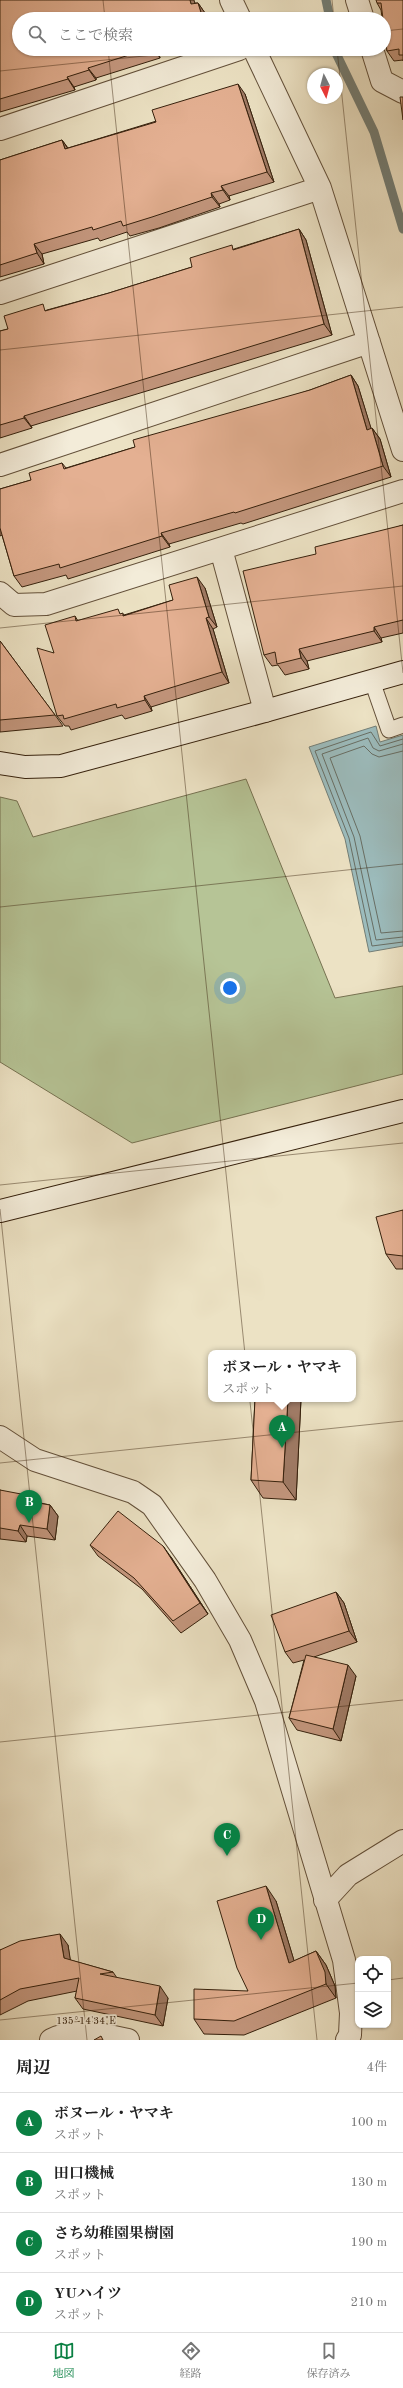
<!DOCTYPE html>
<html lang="ja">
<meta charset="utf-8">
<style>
body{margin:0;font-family:"Old Standard TT","Noto Serif JP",serif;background:#f6f6f6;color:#222}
.controls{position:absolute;right:12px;bottom:12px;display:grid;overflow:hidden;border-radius:8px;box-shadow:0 1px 3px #0004}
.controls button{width:36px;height:36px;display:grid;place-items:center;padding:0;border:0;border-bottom:1px solid #e0e0e0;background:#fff;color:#222;font:20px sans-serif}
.compass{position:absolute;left:307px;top:68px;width:36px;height:36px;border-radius:50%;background:#fff;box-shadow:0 1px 3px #0004;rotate:174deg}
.you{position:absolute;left:230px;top:988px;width:14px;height:14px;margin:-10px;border:3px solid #fff;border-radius:50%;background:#1a73e8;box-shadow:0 0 0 6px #1a73e833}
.badge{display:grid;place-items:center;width:26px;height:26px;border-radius:50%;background:#0b8043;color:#fff;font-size:13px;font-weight:700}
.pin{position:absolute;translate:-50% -33px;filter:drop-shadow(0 1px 2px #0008)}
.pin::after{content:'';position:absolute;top:21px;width:14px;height:12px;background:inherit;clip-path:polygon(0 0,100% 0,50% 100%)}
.popup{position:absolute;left:208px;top:1350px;width:148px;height:52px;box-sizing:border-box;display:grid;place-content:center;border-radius:8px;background:#fff;filter:drop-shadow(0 1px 3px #0005);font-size:13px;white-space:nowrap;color:#767676}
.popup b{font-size:15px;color:#222}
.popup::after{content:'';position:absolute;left:50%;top:100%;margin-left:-8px;border:8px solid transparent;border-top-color:#fff}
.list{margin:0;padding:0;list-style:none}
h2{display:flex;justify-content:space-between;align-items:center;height:52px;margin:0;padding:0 16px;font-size:17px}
h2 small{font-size:13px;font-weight:400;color:#767676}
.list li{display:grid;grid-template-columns:26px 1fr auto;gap:12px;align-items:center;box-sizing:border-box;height:60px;padding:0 16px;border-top:1px solid #e0e0e0}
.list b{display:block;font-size:15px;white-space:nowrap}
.list p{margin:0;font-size:13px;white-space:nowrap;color:#767676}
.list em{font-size:13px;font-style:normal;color:#767676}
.icon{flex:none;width:22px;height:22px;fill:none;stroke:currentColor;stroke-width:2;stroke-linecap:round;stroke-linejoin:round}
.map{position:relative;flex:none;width:403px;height:2040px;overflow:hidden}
.search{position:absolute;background:#fff;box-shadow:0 1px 3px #0004;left:12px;right:12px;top:12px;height:44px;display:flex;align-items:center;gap:10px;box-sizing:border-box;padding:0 14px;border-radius:22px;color:#767676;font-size:15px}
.sheet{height:292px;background:#fff}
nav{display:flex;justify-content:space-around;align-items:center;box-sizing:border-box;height:56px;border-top:1px solid #e0e0e0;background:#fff;font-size:11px;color:#767676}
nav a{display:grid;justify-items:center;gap:2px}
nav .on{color:#0b8043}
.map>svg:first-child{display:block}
.green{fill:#b6c496;stroke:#767251}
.water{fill:#9cbcbd;stroke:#737e76}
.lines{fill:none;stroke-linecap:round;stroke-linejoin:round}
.shore{stroke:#686e64;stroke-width:1}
.stream{stroke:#737e76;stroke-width:9}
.lane-casing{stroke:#63503a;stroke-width:17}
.street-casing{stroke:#63503a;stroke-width:24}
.secondary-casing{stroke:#35200c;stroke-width:24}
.lane{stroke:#f3ecd9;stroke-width:15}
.street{stroke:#f3ecd9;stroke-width:22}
.secondary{stroke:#f3ecd9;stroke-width:22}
.wall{fill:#c4977e;stroke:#35200c}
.shaded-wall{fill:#a07b66;stroke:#35200c}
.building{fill:#e4b092;stroke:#35200c}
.ticks{fill:none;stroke:#35200c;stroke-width:1;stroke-opacity:0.45}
.ticks-label{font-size:10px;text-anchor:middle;fill:#35200c;stroke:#f3ecd9;stroke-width:3.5;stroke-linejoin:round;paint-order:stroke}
</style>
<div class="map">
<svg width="403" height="2040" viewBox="0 0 403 2040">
<rect width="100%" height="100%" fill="#ece2c4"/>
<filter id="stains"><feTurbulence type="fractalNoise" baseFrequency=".005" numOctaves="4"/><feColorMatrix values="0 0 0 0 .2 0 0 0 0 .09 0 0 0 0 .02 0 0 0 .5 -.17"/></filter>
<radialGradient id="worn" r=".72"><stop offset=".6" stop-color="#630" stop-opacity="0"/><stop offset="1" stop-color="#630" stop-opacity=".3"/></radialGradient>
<path class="green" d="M 246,779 L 335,998 L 403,986 L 403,1074 L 132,1143 L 0,1062 L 0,797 L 17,801 L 33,837 Z"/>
<path class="water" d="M 376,726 L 380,742 L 403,735 L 403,946 L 369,952 L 345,839 L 309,747 Z"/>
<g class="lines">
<path class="shore" d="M 403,739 L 380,746 L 371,732 L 315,751 L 349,838 L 372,946 L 403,942
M 403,744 L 379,751 L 373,748 L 368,738 L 322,754 L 354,837 L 376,940 L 403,937
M 403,751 L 379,757 L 372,754 L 364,746 L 330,758 L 360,836 L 381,933 L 403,931"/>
<path class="stream" d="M 326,0 L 330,19
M 334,49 L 374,132 L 403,229"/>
<g class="lane-casing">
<path id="lane" d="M 372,681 L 389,730 L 403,725"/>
</g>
<g class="street-casing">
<path id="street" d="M 231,0 L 240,19
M 357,0 L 363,19
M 254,49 L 320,188 L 403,450
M 372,49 L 382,81 L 403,92
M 0,129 L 239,49
M 0,293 L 320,188
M 0,465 L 369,342
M 221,549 L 265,711
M 0,593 L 14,605 L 46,604 L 403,491
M 0,1437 L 35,1460 L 133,1492 L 152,1505 L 205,1580 L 240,1640 L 266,1701 L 344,1960 L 351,2013 L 350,2035 L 347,2040
M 325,1900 L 348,1875 L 403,1841
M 51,2040 C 77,2027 101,2034 128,2040"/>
</g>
<g class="secondary-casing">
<path id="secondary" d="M 0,763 L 25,767 L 61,766 L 265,711 L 403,672
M 0,1211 L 403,1111"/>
</g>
<use href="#lane" class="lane"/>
<use href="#street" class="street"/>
<use href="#secondary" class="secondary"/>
</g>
<path class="wall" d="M 0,0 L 195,3 L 198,3 L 205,13 L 207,19 L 19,19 L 19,49 L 164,49 L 158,51 L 160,58 L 96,78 L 96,80 L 74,87 L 75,90 L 0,112 Z
M 403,0 L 403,61 L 403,60 L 394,61 L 387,51 L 381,10 L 377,3 Z
M 245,94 L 274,182 L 229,196 L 230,200 L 219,204 L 220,207 L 159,228 L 130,236 L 127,232 L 100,241 L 98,238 L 42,254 L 44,264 L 0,277 L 0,160 L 62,140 L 68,148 Z
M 299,229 L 306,240 L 332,335 L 31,426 L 32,428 L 0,438 L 0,331 L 8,329 L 47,310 L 109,293 L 192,267 L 234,249 Z
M 351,375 L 358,386 L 371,429 L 372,428 L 380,439 L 391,477 L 243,524 L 241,523 L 169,544 L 170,547 L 68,579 L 66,575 L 22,587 L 14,576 L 2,535 L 0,536 L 0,489 L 31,480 L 62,463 L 66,468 L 135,447 L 310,390 Z
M 403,525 L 403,633 L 381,638 L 382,642 L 307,661 L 309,669 L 285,675 L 278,665 L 272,666 L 264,655 L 316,554 Z
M 205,588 L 217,627 L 213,629 L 229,683 L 151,707 L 152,711 L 125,719 L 122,715 L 71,730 L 69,726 L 65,726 L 57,716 L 54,653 L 75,616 L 78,621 L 122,614 L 124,615 L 173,600 Z
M 0,641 L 55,715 L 63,726 L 0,732 Z
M 403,1210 L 403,1269 L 396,1269 L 386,1254 Z
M 255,1399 L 301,1399 L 296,1500 L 263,1498 L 251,1480 Z
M 0,1490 L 26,1500 L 50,1505 L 58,1516 L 55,1540 L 27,1536 L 26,1542 L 0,1539 Z
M 90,1545 L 171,1557 L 208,1614 L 181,1633 L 142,1589 L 98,1556 Z
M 336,1592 L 344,1603 L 357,1642 L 314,1657 L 356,1676 L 341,1741 L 297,1730 L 289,1718 L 304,1660 L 293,1663 L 285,1652 Z
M 276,1901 L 294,1961 L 316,1951 L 326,1965 L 335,1986 L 336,1998 L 244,2035 L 204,2034 L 194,2019 L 248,1991 Z
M 68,1945 L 70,1960 L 113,1972 L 117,1978 L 168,1998 L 163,2026 L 83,2009 L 75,1998 L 77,1991 L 28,2001 L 0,2015 L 0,1950 Z"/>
<path class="shaded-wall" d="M 190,0 L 194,0 L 198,15 L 191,4 Z
M 198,3 L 205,13 L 207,19 L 203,19 Z
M 154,49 L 157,49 L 158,51 L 160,58 Z
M 88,68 L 96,78 L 96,80 L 89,70 Z
M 67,77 L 74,87 L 75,90 L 68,79 Z
M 238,84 L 245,94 L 274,182 L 267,172 Z
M 62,140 L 69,150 L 65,149 Z
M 221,186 L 229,196 L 230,200 L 223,190 Z
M 211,193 L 219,204 L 220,207 L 212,197 Z
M 299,229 L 306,240 L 332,335 L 324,324 Z
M 34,244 L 42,254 L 44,264 L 37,253 Z
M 351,375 L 358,386 L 375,441 L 367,430 Z
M 24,416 L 31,426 L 32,428 L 24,418 Z
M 372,428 L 380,439 L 391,477 L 383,466 Z
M 161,533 L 169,544 L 170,547 L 162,536 Z
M 197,577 L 205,588 L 217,627 L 209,617 Z
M 206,618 L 213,629 L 229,683 L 222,672 Z
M 374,627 L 381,638 L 382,642 L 374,631 Z
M 299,649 L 307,661 L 309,669 L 301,658 Z
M 144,696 L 151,707 L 152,711 L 145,700 Z
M 288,1399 L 301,1399 L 296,1500 L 283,1482 Z
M 21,1494 L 29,1505 L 21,1500 Z
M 50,1505 L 58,1516 L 55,1540 L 47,1529 Z
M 20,1525 L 27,1536 L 26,1542 L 18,1531 Z
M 163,1546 L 171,1557 L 208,1614 L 200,1603 Z
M 336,1592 L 344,1603 L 357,1642 L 349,1631 Z
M 348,1665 L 356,1676 L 341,1741 L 333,1729 Z
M 266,1886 L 276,1901 L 299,1977 L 289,1963 Z
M 60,1934 L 68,1945 L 72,1970 L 64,1958 Z
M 316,1951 L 326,1965 L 335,1986 L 336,1998 L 326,1984 Z
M 160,1986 L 168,1998 L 163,2026 L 155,2015 Z"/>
<path class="building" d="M 0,0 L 190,0 L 191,4 L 198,3 L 203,19 L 19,19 L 19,49 L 148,49 L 88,68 L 89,70 L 67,77 L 68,79 L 0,99 Z
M 376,0 L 403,0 L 403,55 L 399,55 L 399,49 L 387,51 L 384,31 L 384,19 L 383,19 L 381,3 L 377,3 Z
M 238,84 L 267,172 L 221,186 L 223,190 L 211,193 L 212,197 L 152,217 L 123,226 L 121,221 L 93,230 L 92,227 L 34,244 L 37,253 L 0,265 L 0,160 L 62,140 L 65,149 L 156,122 L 152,110 Z
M 400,97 L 403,97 L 403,120 Z
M 299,229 L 324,324 L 24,416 L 24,418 L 0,425 L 0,331 L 8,329 L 4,316 L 43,304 L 45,311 L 109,293 L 192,267 L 190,258 L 232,245 L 233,250 Z
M 351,375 L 367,430 L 372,428 L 383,466 L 235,513 L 234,512 L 161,533 L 162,536 L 60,568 L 59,564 L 14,576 L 0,528 L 0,489 L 31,480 L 29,473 L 62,463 L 64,469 L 135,447 L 133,440 L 310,390 Z
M 403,525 L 403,620 L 374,627 L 374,631 L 299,649 L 301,658 L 277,664 L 275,652 L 264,655 L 243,571 L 316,554 L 315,547 Z
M 197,577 L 209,617 L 206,618 L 222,672 L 144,696 L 145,700 L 117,708 L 116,704 L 64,719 L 63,715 L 57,716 L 37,648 L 54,653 L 45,625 L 75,616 L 76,621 L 118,609 L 120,614 L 123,613 L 123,616 L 173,600 L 169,585 Z
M 0,641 L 55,715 L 0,720 Z
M 403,1210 L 403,1256 L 386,1254 L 376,1217 Z
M 255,1399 L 288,1399 L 283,1482 L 251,1480 Z
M 0,1490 L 21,1494 L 21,1500 L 50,1505 L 47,1529 L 20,1525 L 18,1531 L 0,1528 Z
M 118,1511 L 163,1546 L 200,1603 L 173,1621 L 134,1578 L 90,1545 Z
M 336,1592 L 349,1631 L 285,1652 L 271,1615 Z
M 306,1655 L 348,1665 L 333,1729 L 289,1718 Z
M 266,1886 L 289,1963 L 316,1951 L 325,1972 L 326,1984 L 234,2021 L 194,2019 L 194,1989 L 248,1991 L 237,1968 L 217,1901 Z
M 60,1934 L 64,1958 L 113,1972 L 100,1974 L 160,1986 L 155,2015 L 75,1998 L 79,1978 L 20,1989 L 0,2000 L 0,1950 L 20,1941 Z
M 101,2036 L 103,2040 L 94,2040 Z"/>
<path class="ticks" d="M 103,0 L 105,19M 332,0 L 334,19M 384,31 L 403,29M 108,49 L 317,2040M 337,49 L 403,673M 0,71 L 211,49M 0,350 L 403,307M 0,628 L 403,586M 0,907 L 403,864M 0,1185 L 403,1143M 0,1209 L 87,2040M 0,1463 L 403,1421M 0,1742 L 403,1700M 388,1980 L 403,1978M 0,2020 L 358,1983"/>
<g class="ticks-label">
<text x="86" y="2024">135°14'34"E</text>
</g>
<rect width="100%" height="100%" filter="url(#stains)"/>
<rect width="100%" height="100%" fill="url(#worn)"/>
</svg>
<div class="controls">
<button><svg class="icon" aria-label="locate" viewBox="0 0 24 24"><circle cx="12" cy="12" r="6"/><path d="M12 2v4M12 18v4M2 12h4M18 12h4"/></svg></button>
<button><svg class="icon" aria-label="layers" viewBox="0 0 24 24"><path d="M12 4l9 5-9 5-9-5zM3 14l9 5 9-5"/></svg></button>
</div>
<svg class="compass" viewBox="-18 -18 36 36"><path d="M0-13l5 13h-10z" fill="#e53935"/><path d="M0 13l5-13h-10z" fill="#767676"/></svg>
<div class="you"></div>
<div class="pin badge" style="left:282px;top:1448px">A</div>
<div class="popup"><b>ボヌール・ヤマキ</b>スポット</div>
<div class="pin badge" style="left:29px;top:1523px">B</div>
<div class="pin badge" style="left:227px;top:1856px">C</div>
<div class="pin badge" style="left:261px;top:1940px">D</div>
<div class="search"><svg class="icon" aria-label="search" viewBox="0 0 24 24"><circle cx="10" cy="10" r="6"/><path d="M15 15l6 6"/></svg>ここで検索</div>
</div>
<section class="sheet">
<h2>周辺<small>4件</small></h2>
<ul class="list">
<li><span class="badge">A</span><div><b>ボヌール・ヤマキ</b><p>スポット</p></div><em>100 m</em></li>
<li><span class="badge">B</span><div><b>田口機械</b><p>スポット</p></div><em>130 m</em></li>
<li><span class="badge">C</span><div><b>さち幼稚園果樹園</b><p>スポット</p></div><em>190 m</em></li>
<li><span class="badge">D</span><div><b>YUハイツ</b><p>スポット</p></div><em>210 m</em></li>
</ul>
</section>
<nav>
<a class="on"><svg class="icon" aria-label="map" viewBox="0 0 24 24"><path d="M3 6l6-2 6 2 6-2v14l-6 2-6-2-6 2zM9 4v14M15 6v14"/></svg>地図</a>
<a><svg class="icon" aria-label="directions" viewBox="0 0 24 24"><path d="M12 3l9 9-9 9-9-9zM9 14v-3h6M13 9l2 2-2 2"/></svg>経路</a>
<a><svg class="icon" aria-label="saved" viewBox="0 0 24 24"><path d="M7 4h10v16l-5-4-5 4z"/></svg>保存済み</a>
</nav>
